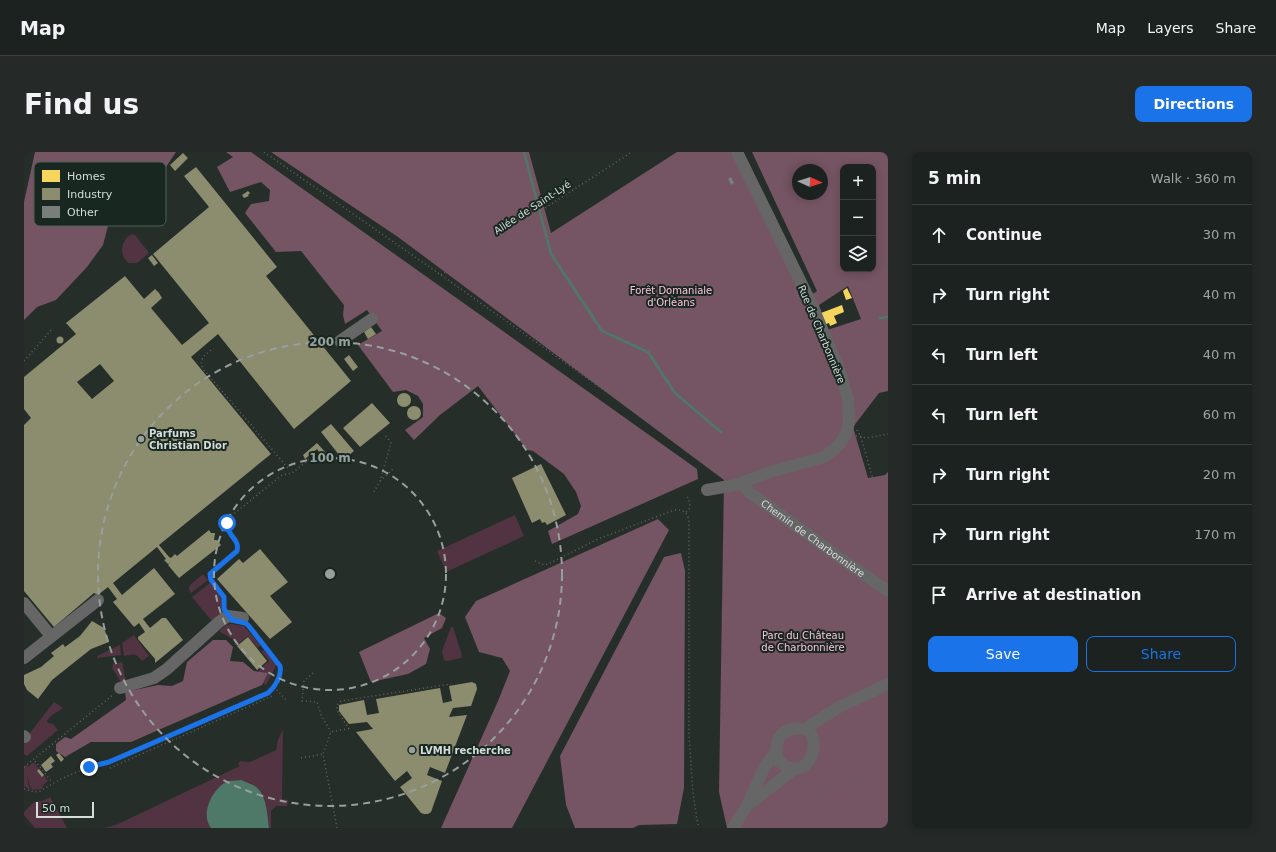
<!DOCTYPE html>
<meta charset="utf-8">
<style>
body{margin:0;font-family:"DejaVu Sans",sans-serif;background:#252a29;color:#f1f3f6}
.controls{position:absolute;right:12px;top:12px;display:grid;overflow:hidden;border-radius:8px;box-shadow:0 2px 10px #0003}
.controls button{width:36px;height:36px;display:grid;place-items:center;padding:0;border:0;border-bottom:1px solid #3a3f3e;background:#1c2220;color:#f1f3f6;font:20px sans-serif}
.compass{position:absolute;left:768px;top:12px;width:36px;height:36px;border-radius:50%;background:#1c2220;box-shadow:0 2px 10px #0003;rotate:93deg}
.scale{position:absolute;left:12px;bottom:10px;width:58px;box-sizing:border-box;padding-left:4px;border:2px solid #d4ddd9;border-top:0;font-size:11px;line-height:14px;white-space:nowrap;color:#d4ddd9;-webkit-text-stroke:3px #192721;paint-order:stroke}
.stop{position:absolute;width:12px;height:12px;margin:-9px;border:3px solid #1a73e8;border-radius:50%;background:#fff}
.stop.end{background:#1a73e8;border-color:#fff;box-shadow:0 1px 4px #0008}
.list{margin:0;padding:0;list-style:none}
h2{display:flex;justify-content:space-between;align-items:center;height:52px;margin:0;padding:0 16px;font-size:17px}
h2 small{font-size:13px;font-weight:400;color:#a0a4a5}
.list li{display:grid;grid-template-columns:26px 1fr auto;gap:12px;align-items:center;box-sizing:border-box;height:60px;padding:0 16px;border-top:1px solid #3a3f3e}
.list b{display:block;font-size:15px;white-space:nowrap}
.list em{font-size:13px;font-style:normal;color:#a0a4a5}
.actions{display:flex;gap:8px;padding:12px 16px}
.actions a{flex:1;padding:9px 0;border:1px solid #1a73e8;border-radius:8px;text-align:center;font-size:14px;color:#1a73e8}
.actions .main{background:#1a73e8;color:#fff}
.icon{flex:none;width:22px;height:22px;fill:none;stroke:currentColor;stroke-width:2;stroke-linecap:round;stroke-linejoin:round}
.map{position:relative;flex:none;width:864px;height:676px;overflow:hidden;border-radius:8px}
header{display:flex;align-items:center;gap:24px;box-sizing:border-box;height:56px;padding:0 20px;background:#1c2220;border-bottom:1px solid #3a3f3e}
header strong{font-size:19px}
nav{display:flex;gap:22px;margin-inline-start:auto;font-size:14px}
.intro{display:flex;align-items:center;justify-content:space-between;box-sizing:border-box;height:96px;padding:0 24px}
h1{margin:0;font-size:28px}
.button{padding:10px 18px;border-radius:8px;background:#1a73e8;color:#fff;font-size:14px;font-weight:700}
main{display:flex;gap:24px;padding:0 24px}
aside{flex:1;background:#1c2220;border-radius:8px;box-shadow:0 2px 10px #0003}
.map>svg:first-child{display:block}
.green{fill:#513341}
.forest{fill:#755463;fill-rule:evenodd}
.water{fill:#4e7867}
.homes{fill:#f6d55c}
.industry{fill:#8c8c6e;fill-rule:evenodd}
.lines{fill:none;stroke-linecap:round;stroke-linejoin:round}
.stream{stroke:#4e7867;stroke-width:2.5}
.building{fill:#787e7b}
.path{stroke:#616361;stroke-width:1.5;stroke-dasharray:1 3;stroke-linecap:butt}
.minor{stroke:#676666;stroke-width:12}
.route{stroke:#1a73e8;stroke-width:5}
.ring{fill:none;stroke:#97a09c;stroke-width:2;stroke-dasharray:7 5}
.poi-dot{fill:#97a09c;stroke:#192721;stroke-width:1.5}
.labels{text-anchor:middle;stroke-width:4;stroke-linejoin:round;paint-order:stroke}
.street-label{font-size:10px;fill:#d4ddd9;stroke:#192721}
.park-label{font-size:10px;fill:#fbc3db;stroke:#192721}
.poi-label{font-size:10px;font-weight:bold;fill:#d4ddd9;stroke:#192721;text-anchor:start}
.key{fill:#192721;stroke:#515e58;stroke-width:1}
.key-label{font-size:11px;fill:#d4ddd9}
.centre{fill:#97a09c;stroke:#192721;stroke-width:2}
.ring-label{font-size:12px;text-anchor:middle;font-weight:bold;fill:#97a09c;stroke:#192721;stroke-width:4;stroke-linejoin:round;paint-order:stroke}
</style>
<header>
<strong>Map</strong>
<nav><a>Map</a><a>Layers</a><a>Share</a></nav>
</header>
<div class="intro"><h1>Find us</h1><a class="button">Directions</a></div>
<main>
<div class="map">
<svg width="864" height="676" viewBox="0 0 864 676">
<rect width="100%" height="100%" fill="#262e2a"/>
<path class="green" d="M 108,82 L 111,83 L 125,101 L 113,111 L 105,111 C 94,104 97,87 108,82 Z
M 491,363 L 500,384 L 422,420 L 413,399 Z
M 179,422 L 184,428 L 167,441 L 165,437 L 166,433 Z
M 186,431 L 198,446 L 196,463 L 189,468 L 187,468 L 168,445 Z
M 207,472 L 220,474 L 236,493 L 234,496 L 224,484 L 213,493 L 211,493 L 210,488 L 196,480 L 196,478 L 202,473 Z
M 427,475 L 429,475 L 438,503 L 437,506 L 424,509 L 420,508 L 418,499 Z
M 110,483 L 125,504 L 118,509 C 111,501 111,502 100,504 L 98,491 Z
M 96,493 L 97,503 L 73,506 L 73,504 Z
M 240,498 L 252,512 L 251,516 L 242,533 L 239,531 L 244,521 L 235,520 L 235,518 L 245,509 L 237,499 Z
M 98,510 L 102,530 L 97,530 L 88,516 L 89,512 Z
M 30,550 L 39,556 L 27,564 L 23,569 L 24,571 L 29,572 L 34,578 L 3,604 L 0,602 L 0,592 L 5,582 Z
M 259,577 L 258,647 L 264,648 L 263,654 L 252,654 L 247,659 L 247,676 L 81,676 L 94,672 L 216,614 L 214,612 L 216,609 L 226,610 L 252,598 L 254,588 Z
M 10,610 L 24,629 L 19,633 L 18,637 L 8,638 L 6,634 L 3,624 L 5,635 L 7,638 L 6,638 L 0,634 L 0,615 L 4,613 L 4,615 Z
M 25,643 L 43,676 L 11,676 L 0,663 L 0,660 L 10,650 L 18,649 L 26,645 Z"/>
<path class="forest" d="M 11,0 L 152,0 L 136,24 L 104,47 L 87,43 L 88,59 L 79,93 L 63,115 L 32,148 L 13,155 L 0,168 L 0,50 Z
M 202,0 L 227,0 L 673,317 L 674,327 L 528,392 L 524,379 L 554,362 L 557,354 L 552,340 L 540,322 L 509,299 L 503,298 L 454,234 L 416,263 L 390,288 L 381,278 L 399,265 L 399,252 L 394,244 L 382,238 L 369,240 L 334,193 L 358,179 L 343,158 L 321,172 L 319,163 L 320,153 L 277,99 L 252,100 L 221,61 L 227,52 L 245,49 L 246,38 L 237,30 L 206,40 L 193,15 L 209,5 Z
M 247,0 L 505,0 L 527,81 L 653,0 L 707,0 L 780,148 L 793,139 L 728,0 L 864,0 L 864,239 L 855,241 L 829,275 L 844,326 L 861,323 L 864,320 L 864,676 L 703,676 L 695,640 L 700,328 L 374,85 ZM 819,15 L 849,15 L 849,117 L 819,117 ZM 774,18 L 798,18 L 798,42 L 774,42 ZM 824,134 L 837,167 L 803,178 L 795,153 Z
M 634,367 L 645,378 L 488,676 L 417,676 L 474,549 L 486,519 L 478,506 L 455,500 L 441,465 L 452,449 Z
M 657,401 L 661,419 L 660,636 L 653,672 L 615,673 L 609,676 L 551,676 L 542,653 L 536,604 L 640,405 Z
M 415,461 L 422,466 L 418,476 L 400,486 L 406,497 L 402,512 L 384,522 L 347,530 L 335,500 Z
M 189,488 L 202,488 L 209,495 L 206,509 L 219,510 L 230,519 L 244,521 L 238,533 L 107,590 L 67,590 L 41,605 L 32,599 L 32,592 L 41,585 L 47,587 L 102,548 L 101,540 L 134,533 L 148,534 L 159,529 L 163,510 Z"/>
<path class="water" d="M 217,628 C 221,630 225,631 229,633 C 243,640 243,662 245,676 L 187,676 C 176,662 188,638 202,630 C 206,628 213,629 217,628 Z"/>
<path class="homes" d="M 823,136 L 828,146 L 822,148 L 819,139 Z
M 818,153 L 820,160 L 810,164 L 813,171 L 806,174 L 805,171 L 800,173 L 797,161 Z"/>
<path class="industry" d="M 159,1 L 164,6 L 151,19 L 146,13 Z
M 172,15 L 253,115 L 242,124 L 327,229 L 270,277 L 194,182 L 167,205 L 247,302 L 135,393 L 145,405 L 147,406 L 151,402 L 153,404 L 185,378 L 187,381 L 191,381 L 190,388 L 193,388 L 197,393 L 155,426 L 144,413 L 146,411 L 144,412 L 140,408 L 142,407 L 133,395 L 89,431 L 98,443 L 130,416 L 151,442 L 119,467 L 126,476 L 138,466 L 142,466 L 159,488 L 131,511 L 131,507 L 114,487 L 114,485 L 121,480 L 115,471 L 110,475 L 89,450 L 93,447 L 84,435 L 74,443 L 70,441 L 30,475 L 0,439 L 0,273 L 7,266 L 0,257 L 0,225 L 52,182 L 42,171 L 101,124 L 120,147 L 131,137 L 135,141 L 138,146 L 127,156 L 158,193 L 185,171 L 129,102 L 185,55 L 160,24 ZM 76,212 L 90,229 L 68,247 L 53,230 Z
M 224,39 L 226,41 L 224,43 L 225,44 L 220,46 L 218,43 Z
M 128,103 L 134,111 L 130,114 L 124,106 Z
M 347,175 L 352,182 L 344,187 L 340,180 Z
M32.5 188a3.5 3.5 0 1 1 7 0a3.5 3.5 0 1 1-7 0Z
M 325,203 L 334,215 L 329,219 L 320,207 Z
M373 248a7 7 0 1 1 14 0a7 7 0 1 1-14 0Z
M 348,251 L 366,271 L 336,295 L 319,276 Z
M383 261a7 7 0 1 1 14 0a7 7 0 1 1-14 0Z
M 307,272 L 330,299 L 319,308 L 297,280 Z
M 293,291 L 302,301 L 298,304 L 293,297 L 281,307 L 279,303 Z
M 517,312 L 542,363 L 523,373 L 521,370 L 518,371 L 516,367 L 508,371 L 488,326 Z
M 236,397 L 264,430 L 246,444 L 268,470 L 246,487 L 193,427 L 215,407 L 219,411 Z
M 68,469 L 80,476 L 85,490 L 67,497 L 28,528 L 14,547 L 3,538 L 0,532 L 0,523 L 17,515 L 30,504 L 27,501 L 39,492 L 41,495 L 56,484 Z
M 224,485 L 243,509 L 233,518 L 213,494 Z
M 448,530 L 452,532 L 453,537 L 447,554 L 429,556 L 425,565 L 443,563 L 421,621 L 406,615 L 403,623 L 418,629 L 407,660 L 404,662 L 400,662 L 397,661 L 376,635 L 388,626 L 383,619 L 371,629 L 332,580 L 349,577 L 343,570 L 325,572 L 315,559 L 315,553 L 340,548 L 343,563 L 355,561 L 352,547 L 416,536 L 419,551 L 428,549 L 425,534 Z
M 35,601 L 40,607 L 37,610 L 32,603 Z
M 27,604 L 31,609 L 27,612 L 29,615 L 22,620 L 17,613 Z
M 15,617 L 20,623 L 18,625 L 13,619 Z"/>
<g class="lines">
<path class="stream" d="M 500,0 L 527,102 L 578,179 L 624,200 L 651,241 L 697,280
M 856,166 L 864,165"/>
</g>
<path class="building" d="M 707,25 L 710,31 L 707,33 L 704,27 Z"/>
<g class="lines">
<path class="path" d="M 240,0 L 417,123 L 703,325
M 849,115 L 864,105
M 417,123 L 608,0
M 796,147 L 845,117
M 187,198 C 180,205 175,206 179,217 L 264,316
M 0,209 L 28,177
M 835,261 L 837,253 L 825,211 L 845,180 L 849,178 L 864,185
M 833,278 L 837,285 L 849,327 L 864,365
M 832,284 L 843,286 L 864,282
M 356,329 L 369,317
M 350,340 L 356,329 L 367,291 L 361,283
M 662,360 L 665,357 L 666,351 L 663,344
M 511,409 L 520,413 L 524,412 L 574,387 L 650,358 C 659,358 663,359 665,369 L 665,583 L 669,641 L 673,668 L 675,676
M 200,455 L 200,445 L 187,428 L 186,422 L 213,399 C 217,383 196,383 206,365 L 258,323 L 268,321 L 288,305
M 225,473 L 256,514 C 257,522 252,529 252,537 L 263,549
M 289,521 L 280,529 L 278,549 L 293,550 L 297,563 L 307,580
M 325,577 L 313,558 L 313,553 L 317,549 L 427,532
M 277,606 L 299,602
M 11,609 L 27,629
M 0,615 L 89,543
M 86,616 L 248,544
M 0,637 L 10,640 L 16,639 L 39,626 L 65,615 L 85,610 L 244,541 L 249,537 L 252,532
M 313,676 L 299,602 L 307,580 L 328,576
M 726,676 L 864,613"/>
<g class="minor">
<path d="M 316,189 L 348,167"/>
<path id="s1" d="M 717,331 L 725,340 L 822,410 L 864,439"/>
<path d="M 683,338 L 711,333 L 746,320 L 800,305 L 815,293 L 822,282 L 825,270 L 824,247 L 816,220 L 788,153 L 713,0"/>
<path d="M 0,451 L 27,484"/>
<path d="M 0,506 L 74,448"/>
<path d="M 96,536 L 130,526 L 143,517 L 195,470 L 204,464 L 219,466"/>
<path d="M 773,576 C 777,577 782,577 785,580 C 799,595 780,634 754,608 C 749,590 755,579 773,576 Z"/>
<path d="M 781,577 L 815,555 L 864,532"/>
<path d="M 0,584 L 1,585"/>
<path d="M 724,653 L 770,617"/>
<path d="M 709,676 C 714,669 718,662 722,655 C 732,637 737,615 752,600"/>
</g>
</g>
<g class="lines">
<path class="route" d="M 65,615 L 85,610 L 244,541 C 251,535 258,524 256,514 L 224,473 L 221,471 L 208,468 L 200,457 L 200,445 L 187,428 L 186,422 L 213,399 C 216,386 203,385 203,371"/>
</g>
<g class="ring">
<circle cx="306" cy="422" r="116"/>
<circle cx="306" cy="422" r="232"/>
</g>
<g class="poi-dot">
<circle cx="117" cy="287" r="4"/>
<circle cx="388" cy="598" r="4"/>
</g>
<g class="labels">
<g class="street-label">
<text transform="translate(508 55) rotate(-33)" y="4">Allée de Saint-Lyé</text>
<text transform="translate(798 182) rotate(67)" y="4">Rue de Charbonnière</text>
<text dy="4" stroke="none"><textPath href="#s1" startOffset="91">Chemin de Charbonnière</textPath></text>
</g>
<g class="park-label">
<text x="647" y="142">Forêt Domaniale<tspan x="647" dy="12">d'Orléans</tspan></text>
<text x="779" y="487">Parc du Château<tspan x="779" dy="12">de Charbonnière</tspan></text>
</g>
<g class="poi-label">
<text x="125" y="285">Parfums<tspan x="125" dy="12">Christian Dior</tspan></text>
<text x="396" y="602">LVMH recherche</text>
</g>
</g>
<rect x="10" y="10" width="132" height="64" rx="6" class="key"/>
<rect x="18" y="18" width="18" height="12" fill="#f6d55c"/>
<rect x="18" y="36" width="18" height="12" fill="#8c8c6e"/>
<rect x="18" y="54" width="18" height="12" fill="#787e7b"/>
<g class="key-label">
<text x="43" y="28">Homes</text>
<text x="43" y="46">Industry</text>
<text x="43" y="64">Other</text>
</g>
<circle cx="306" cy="422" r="6" class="centre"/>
<g class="ring-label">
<text x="306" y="194">200 m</text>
<text x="306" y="310">100 m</text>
</g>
</svg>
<div class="controls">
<button>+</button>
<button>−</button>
<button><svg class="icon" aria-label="layers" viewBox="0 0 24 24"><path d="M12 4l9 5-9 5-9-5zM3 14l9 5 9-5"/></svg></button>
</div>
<svg class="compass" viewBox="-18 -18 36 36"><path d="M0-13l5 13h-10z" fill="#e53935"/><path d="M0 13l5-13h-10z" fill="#a0a4a5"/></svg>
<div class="scale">50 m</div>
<div class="stop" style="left:203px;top:371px"></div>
<div class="stop end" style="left:65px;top:615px"></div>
</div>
<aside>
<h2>5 min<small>Walk · 360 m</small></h2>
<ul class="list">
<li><svg class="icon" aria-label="ahead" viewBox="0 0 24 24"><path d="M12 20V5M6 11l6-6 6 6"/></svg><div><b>Continue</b></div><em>30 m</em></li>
<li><svg class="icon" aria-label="right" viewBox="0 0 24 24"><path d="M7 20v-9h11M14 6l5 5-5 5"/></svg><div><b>Turn right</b></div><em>40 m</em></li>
<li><svg class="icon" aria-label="left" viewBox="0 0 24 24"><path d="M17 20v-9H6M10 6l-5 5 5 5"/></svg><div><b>Turn left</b></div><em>40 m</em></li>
<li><svg class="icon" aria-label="left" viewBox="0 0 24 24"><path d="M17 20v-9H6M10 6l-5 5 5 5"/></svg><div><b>Turn left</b></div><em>60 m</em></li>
<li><svg class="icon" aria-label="right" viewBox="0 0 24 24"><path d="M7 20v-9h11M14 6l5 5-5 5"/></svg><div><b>Turn right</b></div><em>20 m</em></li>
<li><svg class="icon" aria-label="right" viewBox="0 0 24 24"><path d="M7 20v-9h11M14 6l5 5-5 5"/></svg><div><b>Turn right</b></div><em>170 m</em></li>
<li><svg class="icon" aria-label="arrive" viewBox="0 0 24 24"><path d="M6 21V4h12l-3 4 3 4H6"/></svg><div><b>Arrive at destination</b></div></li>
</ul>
<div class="actions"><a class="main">Save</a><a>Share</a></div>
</aside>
</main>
